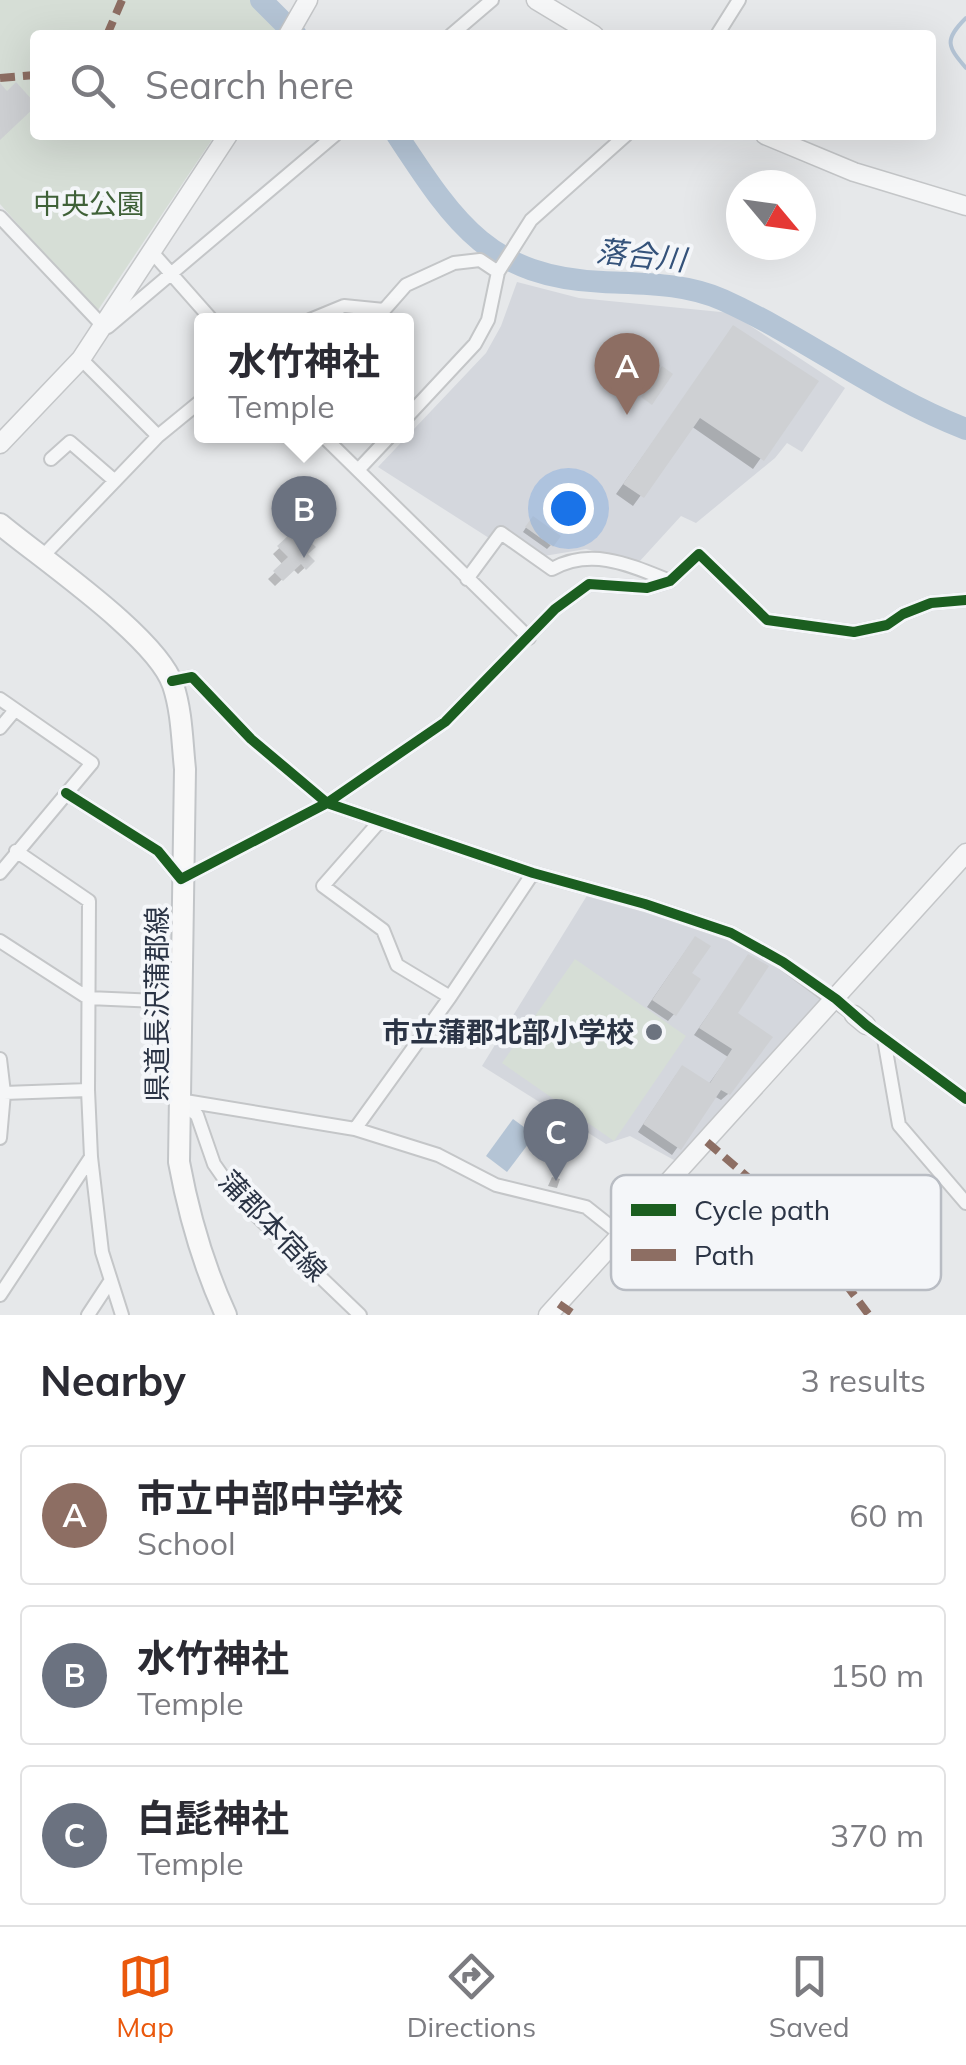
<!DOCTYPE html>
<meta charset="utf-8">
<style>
body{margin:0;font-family:Mulish,"Noto Sans JP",sans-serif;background:#f2f2f3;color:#2b2b33}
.compass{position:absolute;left:726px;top:170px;width:90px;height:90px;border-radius:50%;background:#fff;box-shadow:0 10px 40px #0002;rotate:119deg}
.you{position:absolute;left:568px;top:508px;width:35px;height:35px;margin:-25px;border:8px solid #fff;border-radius:50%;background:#1a73e8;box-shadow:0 0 0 15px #1a73e833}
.badge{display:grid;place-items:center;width:65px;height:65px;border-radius:50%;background:#ea580c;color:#fff;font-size:32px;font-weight:700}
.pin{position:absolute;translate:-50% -82px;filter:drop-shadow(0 2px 5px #0008)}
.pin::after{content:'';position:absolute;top:52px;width:35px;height:30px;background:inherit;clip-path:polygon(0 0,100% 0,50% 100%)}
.popup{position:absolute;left:194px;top:313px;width:220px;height:130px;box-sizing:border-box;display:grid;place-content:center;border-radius:10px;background:#fff;filter:drop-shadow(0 2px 8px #0005);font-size:32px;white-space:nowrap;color:#7c7c81}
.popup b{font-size:38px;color:#2b2b33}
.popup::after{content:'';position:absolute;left:50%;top:100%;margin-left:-20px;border:20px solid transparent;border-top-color:#fff}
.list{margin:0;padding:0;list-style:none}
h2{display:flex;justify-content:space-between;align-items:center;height:130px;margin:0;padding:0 40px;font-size:42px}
h2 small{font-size:32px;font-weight:400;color:#7c7c81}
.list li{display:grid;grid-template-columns:65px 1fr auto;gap:30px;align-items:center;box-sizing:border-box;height:140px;margin:0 20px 20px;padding:0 20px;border:2px solid #e1e1e2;border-radius:10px}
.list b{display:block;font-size:38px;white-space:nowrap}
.list p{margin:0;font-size:32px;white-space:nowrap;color:#7c7c81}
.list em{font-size:32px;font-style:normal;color:#7c7c81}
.icon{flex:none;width:55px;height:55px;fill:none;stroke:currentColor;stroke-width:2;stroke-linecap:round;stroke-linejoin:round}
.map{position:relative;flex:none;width:966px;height:1315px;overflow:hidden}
.search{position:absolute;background:#fff;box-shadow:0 10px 40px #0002;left:30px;right:30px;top:30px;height:110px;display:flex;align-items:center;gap:25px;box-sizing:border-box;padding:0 35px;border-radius:10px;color:#7c7c81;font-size:38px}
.sheet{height:610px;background:#fff}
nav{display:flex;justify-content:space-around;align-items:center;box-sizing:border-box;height:140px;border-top:2px solid #e1e1e2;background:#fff;font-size:28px;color:#7c7c81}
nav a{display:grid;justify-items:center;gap:5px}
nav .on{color:#ea580c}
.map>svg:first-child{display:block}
.built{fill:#d4d7dd}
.green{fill:#d6ded6}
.water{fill:#b4c4d5}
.shadow{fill:#0003}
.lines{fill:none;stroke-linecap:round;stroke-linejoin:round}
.stream{stroke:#b4c4d5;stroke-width:4}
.river{stroke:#b4c4d5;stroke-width:22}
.building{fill:#ced0d3}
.minor-casing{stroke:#c4c6c8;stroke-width:16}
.tertiary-casing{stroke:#c4c6c8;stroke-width:21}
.primary-casing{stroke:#c2c5c8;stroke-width:24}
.minor{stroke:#f5f6f7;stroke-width:12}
.tertiary{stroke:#f5f6f7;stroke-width:18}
.primary{stroke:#f8f8f8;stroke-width:20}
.quiet{stroke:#8d6e63;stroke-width:8;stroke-dasharray:15 8;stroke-linecap:butt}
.cycleway-casing{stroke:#f4f6f9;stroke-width:16}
.cycleway{stroke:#1b5e20;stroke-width:10}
.poi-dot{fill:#6c737f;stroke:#f4f6f9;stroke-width:4}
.labels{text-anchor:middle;stroke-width:8;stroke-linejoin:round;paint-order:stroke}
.park-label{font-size:28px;fill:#3f6138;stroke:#f4f6f9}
.street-label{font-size:28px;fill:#2b3445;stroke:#f4f6f9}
.poi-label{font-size:28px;font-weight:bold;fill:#2b3445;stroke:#f4f6f9;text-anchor:end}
.water-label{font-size:30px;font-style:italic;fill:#34527a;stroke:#f4f6f9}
.key{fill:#f4f6f9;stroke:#b8bcc3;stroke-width:2.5}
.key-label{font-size:28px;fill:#2b3445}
</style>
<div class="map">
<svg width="966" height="1315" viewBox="0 0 966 1315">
<rect width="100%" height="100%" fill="#e6e8ea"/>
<path class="built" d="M 517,282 L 579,298 L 731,313 L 845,388 L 802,452 L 787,443 L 775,458 L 696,523 L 681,516 L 639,562 L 586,549 L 544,556 L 500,526 L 489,538 L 378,467 L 486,353 L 501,326 Z
M 591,889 L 731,933 L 836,999 L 685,1166 L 630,1136 L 606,1144 L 482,1066 Z"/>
<path class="green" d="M 0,0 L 261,0 L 283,31 L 280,35 L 35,35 L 35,135 L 215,135 L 96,313 L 0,204 Z
M 575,959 L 686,1036 L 614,1141 L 502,1063 Z"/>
<path class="water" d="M 513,1119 L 535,1135 L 507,1172 L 486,1156 Z"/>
<path class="shadow" d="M 734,328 L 815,382 L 753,469 L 691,426 L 633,506 L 616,494 Z
M 529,523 L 551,545 L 547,549 L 523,532 Z
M 291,537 L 312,561 L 298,574 L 293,569 L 275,586 L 268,579 L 283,565 L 273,554 Z
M 689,946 L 689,974 L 674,1014 L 668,1021 L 647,1007 Z
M 748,957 L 734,1014 L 770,1037 L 728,1094 L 721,1100 L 714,1096 L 672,1155 L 638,1132 L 676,1075 L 708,1085 L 728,1057 L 694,1035 Z
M 552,1177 L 560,1179 L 557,1188 L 548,1186 Z"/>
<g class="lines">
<path class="stream" d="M 966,18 C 944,40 947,46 966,68"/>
<path class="river" d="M 261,0 L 296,35
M 397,135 C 455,223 489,277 603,282 C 644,284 685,283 723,300 C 807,338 880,396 966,429"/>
</g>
<path class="building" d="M 16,82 L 35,103 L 35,107 L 0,140 L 0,83 L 7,91 Z
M 733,325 L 819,381 L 764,461 L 700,418 L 644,498 L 623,484 Z
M 662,366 L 673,374 L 652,405 L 641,397 Z
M 533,516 L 561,536 L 553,547 L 525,527 Z
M 291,533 L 301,543 L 306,538 L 316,547 L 308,554 L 315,561 L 306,570 L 301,564 L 283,581 L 273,571 L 288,557 L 277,546 Z
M 695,936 L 711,946 L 692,973 L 701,979 L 676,1016 L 652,1000 Z
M 748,954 L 769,966 L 738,1013 L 773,1037 L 730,1095 L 721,1090 L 681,1150 L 643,1124 L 682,1065 L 710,1083 L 732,1049 L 699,1028 Z"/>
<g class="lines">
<g class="minor-casing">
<path id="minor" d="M 451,35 L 492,0
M 717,35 L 739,0
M 0,217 L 103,326
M 151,251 L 212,320
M 310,320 L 344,306 L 384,310 L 406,285 L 454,263 L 480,260 L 498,272
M 108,327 L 335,135
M 81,359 L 158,436
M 406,418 L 475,344 L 488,320 L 498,272 L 531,220 L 626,135
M 323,436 L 529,638
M 51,459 L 70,442 L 115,481
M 358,470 L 390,436
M 41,558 L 158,436 L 202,400
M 467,579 L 501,533 L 552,569 C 592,547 630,565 670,581
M 172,681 L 192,677 L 251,739 L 327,803 L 533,873 L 645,904 L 731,933 L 783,962 L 854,1015
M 0,699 L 92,763 L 0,873
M 0,728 L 15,710
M 66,793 L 158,851 L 181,879 L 327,803 L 445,722 L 555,609 L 589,584 L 647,588 L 670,581 L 699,554 L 767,620 L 854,632 L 887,625 L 903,614 L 931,603 L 966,600
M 380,821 L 323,886 L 383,930 L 397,965 L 450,997
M 16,851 L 89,901 L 88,1090 L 91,1157
M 0,941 L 88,998 L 181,1002
M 866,1025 L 966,1099
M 884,1039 L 899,1125 L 966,1203
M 0,1059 L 4,1093 L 0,1138
M 4,1093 L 88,1090
M 179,1100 L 355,1129 L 438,1155 L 496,1185 L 586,1207 L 620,1234
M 181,1102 L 197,1115 L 214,1164 L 237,1197 L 360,1315
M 355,1129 L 450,997 L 533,873
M 0,1295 L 91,1157 L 102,1252 L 122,1315
M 88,1315 L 111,1280"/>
</g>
<g class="tertiary-casing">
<path id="tertiary" d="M 536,0 L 594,35
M 288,35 L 308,0
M 765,135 L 854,172 L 966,206
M 0,444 L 81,359 L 228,135
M 854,1015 L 866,1025
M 548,1315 L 966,853"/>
</g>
<g class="primary-casing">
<path id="primary" d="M 0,524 C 42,559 157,637 173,685 C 182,712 182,741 185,769 L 179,1162 C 189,1216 203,1265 226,1315"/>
</g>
<use href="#minor" class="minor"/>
<use href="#tertiary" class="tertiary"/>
<use href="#primary" class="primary"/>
<path class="quiet" d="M 107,35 L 122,0
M 0,78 L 35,75
M 707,1142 L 751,1180 L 787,1193 L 818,1263 L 848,1287 L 869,1315
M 559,1304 L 575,1315"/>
<g class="cycleway-casing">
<path id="cycleway" d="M 172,681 L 192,677 L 251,739 L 327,803 L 533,873 L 645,904 L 731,933 L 783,962 L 836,999 L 866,1025 L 966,1099
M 66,793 L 158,851 L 181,879 L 327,803 L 445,722 L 555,609 L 589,584 L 647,588 L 670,581 L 699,554 L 767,620 L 854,632 L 887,625 L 903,614 L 931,603 L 966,600"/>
</g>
<use href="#cycleway" class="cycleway"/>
</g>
<circle class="poi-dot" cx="654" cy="1032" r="10"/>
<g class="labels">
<g class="park-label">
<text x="89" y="214">中央公園</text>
</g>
<g class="street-label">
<text transform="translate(157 1004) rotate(-90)" y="10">県道長沢蒲郡線</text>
<text transform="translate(273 1226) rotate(46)" y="10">蒲郡本宿線</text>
</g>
<g class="poi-label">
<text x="634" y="1042">市立蒲郡北部小学校</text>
</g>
<g class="water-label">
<text transform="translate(641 256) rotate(6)" y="10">落合川</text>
</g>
</g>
<rect x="611" y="1175" width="330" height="115" rx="15" class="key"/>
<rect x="631" y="1204" width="45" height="12" fill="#1b5e20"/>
<rect x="631" y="1249" width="45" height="12" fill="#8d6e63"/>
<g class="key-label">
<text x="694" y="1220">Cycle path</text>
<text x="694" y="1265">Path</text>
</g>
</svg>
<svg class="compass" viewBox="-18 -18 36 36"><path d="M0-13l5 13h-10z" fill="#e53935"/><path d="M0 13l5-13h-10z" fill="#7c7c81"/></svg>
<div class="you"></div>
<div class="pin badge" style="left:627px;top:415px;background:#8d6e63">A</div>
<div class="pin badge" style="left:304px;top:558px;background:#6b7280">B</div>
<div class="popup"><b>水竹神社</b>Temple</div>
<div class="pin badge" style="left:556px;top:1181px;background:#6b7280">C</div>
<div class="search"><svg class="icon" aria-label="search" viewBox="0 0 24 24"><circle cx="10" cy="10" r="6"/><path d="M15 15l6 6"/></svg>Search here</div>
</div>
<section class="sheet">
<h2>Nearby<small>3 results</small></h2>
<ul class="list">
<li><span class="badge" style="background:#8d6e63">A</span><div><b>市立中部中学校</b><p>School</p></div><em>60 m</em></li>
<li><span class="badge" style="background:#6b7280">B</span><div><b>水竹神社</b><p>Temple</p></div><em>150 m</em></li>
<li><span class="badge" style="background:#6b7280">C</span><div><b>白髭神社</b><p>Temple</p></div><em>370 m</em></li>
</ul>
</section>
<nav>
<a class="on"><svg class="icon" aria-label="map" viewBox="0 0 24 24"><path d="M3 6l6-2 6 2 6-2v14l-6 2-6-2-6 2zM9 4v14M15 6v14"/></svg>Map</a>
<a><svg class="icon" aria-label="directions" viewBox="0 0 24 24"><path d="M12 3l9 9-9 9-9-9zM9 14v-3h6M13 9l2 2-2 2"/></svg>Directions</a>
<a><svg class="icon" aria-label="saved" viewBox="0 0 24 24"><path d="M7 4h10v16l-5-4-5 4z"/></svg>Saved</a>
</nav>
